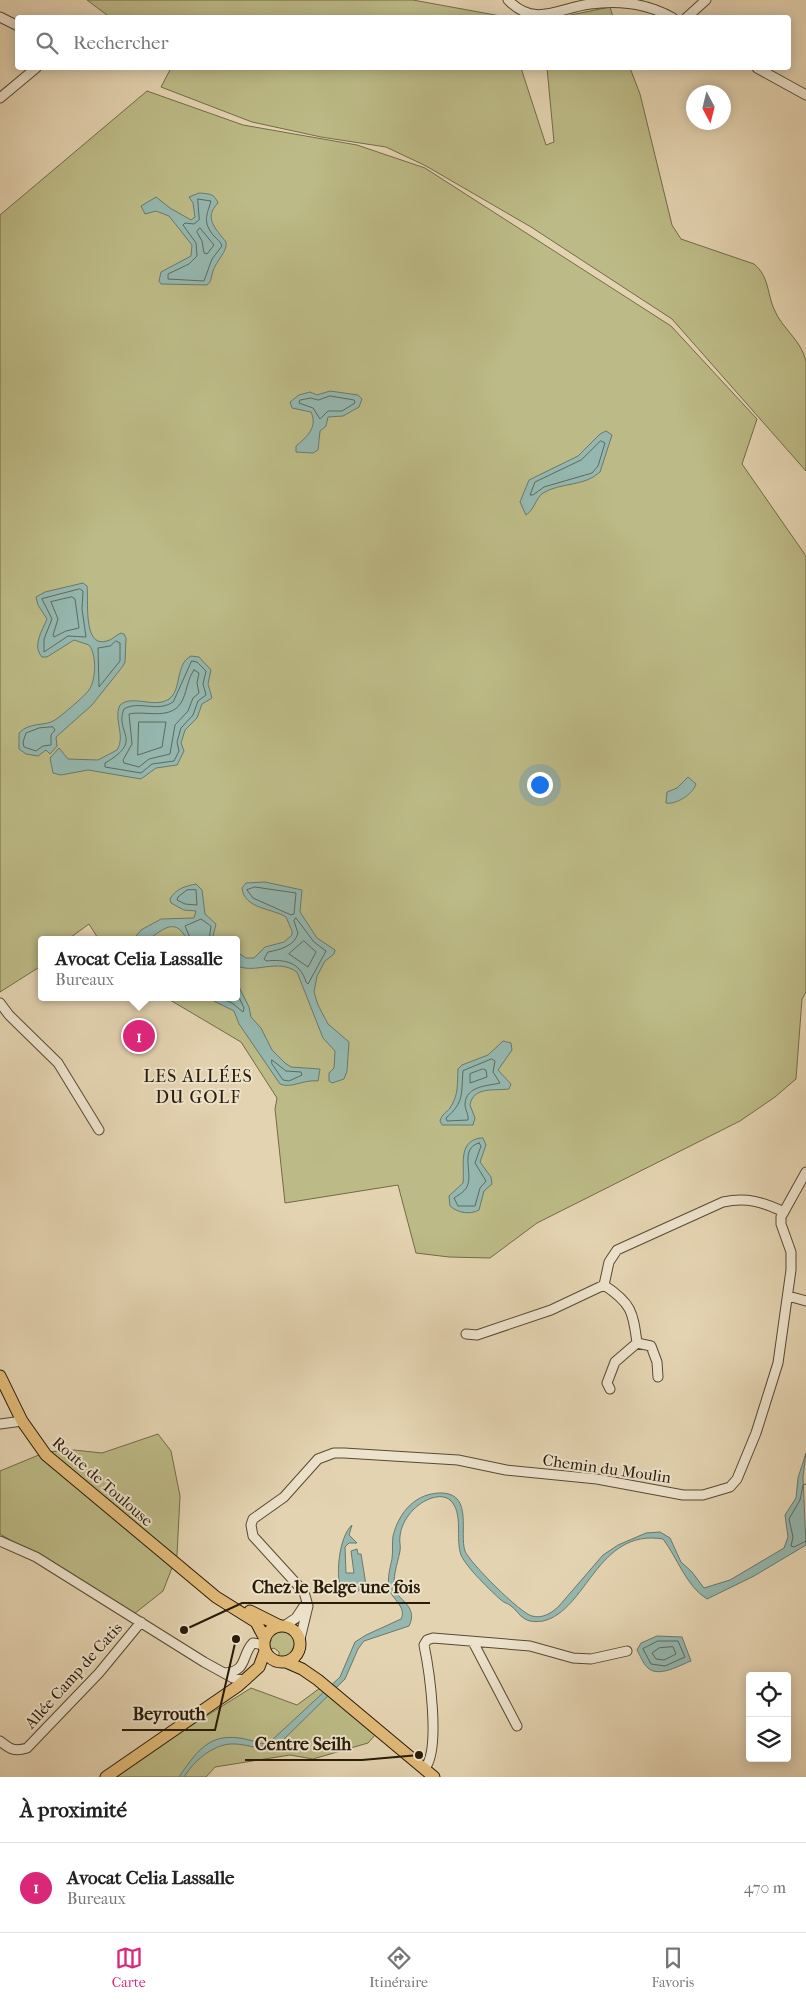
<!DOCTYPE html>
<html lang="fr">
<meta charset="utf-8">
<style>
body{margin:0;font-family:"IM FELL French Canon",serif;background:#f6f6f6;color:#222}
.controls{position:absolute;right:15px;bottom:15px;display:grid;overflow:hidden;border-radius:5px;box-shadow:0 2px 12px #0003}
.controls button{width:45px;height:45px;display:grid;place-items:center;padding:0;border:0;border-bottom:1px solid #e0e0e0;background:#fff;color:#222;font:25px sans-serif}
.compass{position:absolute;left:686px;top:85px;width:45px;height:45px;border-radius:50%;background:#fff;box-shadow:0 2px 12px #0003;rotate:173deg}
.you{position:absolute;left:539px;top:784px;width:18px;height:18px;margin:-12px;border:4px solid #fff;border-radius:50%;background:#1a73e8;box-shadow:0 0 0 8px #1a73e833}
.badge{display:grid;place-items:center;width:32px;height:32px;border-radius:50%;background:#db2777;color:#fff;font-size:16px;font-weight:700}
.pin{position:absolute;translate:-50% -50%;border:2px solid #fff;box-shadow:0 1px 5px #0006}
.popup{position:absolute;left:38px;top:936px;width:202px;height:65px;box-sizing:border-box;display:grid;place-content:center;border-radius:5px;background:#fff;filter:drop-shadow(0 1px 4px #0005);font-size:16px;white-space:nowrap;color:#767676}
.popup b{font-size:19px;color:#222}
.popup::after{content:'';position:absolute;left:50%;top:100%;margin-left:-10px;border:10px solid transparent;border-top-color:#fff}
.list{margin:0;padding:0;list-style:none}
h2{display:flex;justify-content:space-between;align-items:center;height:65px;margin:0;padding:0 20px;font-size:21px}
h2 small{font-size:16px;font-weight:400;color:#767676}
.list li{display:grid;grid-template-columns:32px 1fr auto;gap:15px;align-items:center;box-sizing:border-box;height:90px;padding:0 20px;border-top:1px solid #e0e0e0}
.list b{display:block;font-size:19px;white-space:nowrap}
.list p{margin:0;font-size:16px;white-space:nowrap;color:#767676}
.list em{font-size:16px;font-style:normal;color:#767676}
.icon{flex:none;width:28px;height:28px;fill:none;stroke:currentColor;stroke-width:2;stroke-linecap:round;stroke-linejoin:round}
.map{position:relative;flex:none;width:806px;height:1777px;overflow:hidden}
.search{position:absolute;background:#fff;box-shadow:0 2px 12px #0003;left:15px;right:15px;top:15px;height:55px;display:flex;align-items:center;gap:12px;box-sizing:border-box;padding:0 18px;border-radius:5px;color:#767676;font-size:19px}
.sheet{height:155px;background:#fff}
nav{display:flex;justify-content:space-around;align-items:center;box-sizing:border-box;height:70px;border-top:1px solid #e0e0e0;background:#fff;font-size:14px;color:#767676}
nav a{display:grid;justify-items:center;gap:2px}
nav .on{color:#db2777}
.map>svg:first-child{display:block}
.green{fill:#bcba86;stroke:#726b48}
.water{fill:#95b7af;stroke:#69796d}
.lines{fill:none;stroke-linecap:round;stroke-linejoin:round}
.shore{stroke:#5e6a5c;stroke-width:1}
.minor-casing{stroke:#574a33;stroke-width:11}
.major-casing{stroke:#281c09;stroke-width:13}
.minor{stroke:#ede2cc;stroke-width:9}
.major{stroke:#e2ba78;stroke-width:11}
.labels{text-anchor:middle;stroke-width:4;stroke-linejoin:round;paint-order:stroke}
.street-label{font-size:16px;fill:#281c09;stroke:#ede2cc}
.neighbourhood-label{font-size:18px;letter-spacing:1px;fill:#281c09;stroke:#ede2cc}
.leader{fill:none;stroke:#281c09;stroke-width:2}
.callout-dot{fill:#281c09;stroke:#ede2cc;stroke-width:2}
.callout-label{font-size:18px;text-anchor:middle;font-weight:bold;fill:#281c09;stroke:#ede2cc;stroke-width:4;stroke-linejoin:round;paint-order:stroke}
</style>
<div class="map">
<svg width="806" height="1777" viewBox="0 0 806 1777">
<rect width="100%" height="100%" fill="#e4d3b1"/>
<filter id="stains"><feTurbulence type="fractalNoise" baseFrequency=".004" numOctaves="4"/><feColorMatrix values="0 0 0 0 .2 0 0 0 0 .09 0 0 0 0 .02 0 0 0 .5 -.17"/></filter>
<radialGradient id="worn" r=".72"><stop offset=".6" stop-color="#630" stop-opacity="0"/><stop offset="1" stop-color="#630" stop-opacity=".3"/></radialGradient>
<path class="green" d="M 87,0 L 413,0 L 506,17 L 111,18 Z
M 610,7 L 613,17 L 561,17 Z
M 171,68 L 521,68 L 546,145 L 554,142 L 547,68 L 630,68 L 640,94 L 672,225 L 681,239 L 754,264 C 769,276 767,293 774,309 C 782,329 800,338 806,361 L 806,471 L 672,319 L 531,227 L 426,166 L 386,147 L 321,137 L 252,122 L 161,87 Z
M 147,91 L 243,125 L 357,145 L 425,168 L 671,326 L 757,419 L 742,464 L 806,556 L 806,992 L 802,999 L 796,1079 L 775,1097 L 740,1121 L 537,1223 L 490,1258 L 449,1257 L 416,1253 L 398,1185 L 285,1203 L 275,1109 L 277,1098 L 241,1042 L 165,997 L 236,997 L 236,940 L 99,940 L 89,924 L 67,940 L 42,940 L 41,966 L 0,992 L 0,215 Z
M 158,1434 L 171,1451 L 180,1496 L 177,1555 L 163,1591 L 134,1614 L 0,1534 L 0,1471 L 46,1452 L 74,1450 L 102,1453 Z
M 276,1630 L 290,1632 C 301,1643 293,1657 279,1657 L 279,1652 L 274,1648 L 269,1650 L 269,1636 Z
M 251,1688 L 297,1705 L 320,1688 L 376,1734 L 368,1743 L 313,1759 L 290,1755 L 215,1767 L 206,1777 L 115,1777 L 136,1760 Z"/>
<path class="water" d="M 199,193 C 209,194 214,193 218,203 C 203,218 216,229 226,242 C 228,251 216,261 213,271 C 211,277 212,281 207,285 L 161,284 L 159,281 L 161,272 L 191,256 L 192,245 L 169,216 L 156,211 L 145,214 L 141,206 L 156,197 L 170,208 L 191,220 L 195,217 L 193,203 L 189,197 Z
M 330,391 L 358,395 L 362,399 L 359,407 L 343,416 L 328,417 L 326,426 L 320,431 L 318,450 L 313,453 L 296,452 L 296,446 C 307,437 318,427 311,412 L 292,408 L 290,402 L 299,395 L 310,392 L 317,395 Z
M 606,431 L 612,435 L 600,472 C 584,487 561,482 543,493 C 535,499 535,509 526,515 L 520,502 L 529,480 L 578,456 L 600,434 Z
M 83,583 L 87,586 C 89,598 82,649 107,641 C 112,640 116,635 121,633 L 124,634 L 126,638 L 125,662 L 123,666 L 92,705 L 56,737 L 57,746 L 50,754 L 46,750 L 38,756 L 26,754 L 19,749 L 19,733 C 31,721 44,727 55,720 C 61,716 85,696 89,690 C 96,680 97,655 89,645 L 74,640 L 47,657 L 42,657 C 32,646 42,631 47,619 L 38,605 L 36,597 L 45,592 Z
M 191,656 L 199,657 L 211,670 L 208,684 L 212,698 L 202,704 L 197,718 L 185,730 L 181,743 L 184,751 L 177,765 L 156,768 L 141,779 L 88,770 L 61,775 L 53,773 L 50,758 L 59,748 L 68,759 L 98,760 L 117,750 C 126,735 113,720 120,705 C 133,694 154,709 169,699 C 182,690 175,664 191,656 Z
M 688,777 L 696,784 C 693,794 676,805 666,803 L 667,792 L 677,788 Z
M 265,882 L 302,890 L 300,912 L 317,938 L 335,950 L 334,954 L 325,961 L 317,976 L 314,992 L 318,1005 L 328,1024 L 349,1042 L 347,1071 L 344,1079 L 332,1083 L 329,1081 L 329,1073 L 334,1068 L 335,1051 L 323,1038 L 297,972 C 277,958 257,974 237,966 L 237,952 L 246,958 L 254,958 L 265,947 L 284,942 L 292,935 L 292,931 L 286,917 C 272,908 244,909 242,888 L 246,883 Z
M 196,884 L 202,890 L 205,914 L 216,924 L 213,936 L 215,940 L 187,940 C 174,912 158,936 146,940 C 142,941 137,940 133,940 L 141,930 L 161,919 L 194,918 L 196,911 L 184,910 L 171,903 L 170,899 C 175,889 186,886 196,884 Z
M 237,983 L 249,1007 L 251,1017 L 261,1028 L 272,1050 L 285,1063 L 291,1067 L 320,1069 L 318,1081 C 304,1079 291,1089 280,1084 L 239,1024 L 234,1011 L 206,997 L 236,997 Z
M 503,1041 L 511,1043 L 512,1050 L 498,1070 L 511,1084 L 509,1089 C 495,1091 473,1086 470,1105 L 475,1118 L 473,1125 L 442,1125 L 440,1121 C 442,1114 446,1113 450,1108 C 459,1094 457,1085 458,1069 L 462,1065 L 488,1055 Z
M 480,1138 L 483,1138 L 486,1145 L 480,1162 L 491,1177 L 492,1184 L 484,1191 L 479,1210 C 470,1215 458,1213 450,1206 L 449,1196 L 463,1183 C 465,1167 457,1142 480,1138 Z
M 806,1453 L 803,1477 L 806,1545 L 754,1576 L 707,1599 C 686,1586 677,1557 663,1539 C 597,1528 587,1611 543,1621 C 537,1622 530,1622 525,1619 C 519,1616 516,1609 511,1606 C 508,1603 504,1603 501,1600 C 491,1591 466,1567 461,1555 C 455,1538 464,1513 450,1500 C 445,1496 439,1496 432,1498 C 416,1503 402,1519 400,1536 C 399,1541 401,1546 400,1551 C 397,1566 392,1577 395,1592 C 405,1603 417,1610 409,1626 L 364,1641 L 358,1649 L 345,1679 L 282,1741 C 259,1755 253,1743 230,1744 C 211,1746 194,1761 184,1777 L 179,1777 C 199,1748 212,1729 253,1741 C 261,1744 264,1745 271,1741 L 340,1677 L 355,1642 L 366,1635 L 401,1619 C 407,1607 392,1599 389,1589 C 387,1579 390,1568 392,1559 C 393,1551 392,1543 393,1536 C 399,1512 416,1492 443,1493 C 473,1495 459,1533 465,1551 C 469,1562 521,1614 532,1616 C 542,1619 552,1613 559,1606 L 603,1555 L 618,1545 L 646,1533 L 660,1532 L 670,1538 L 681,1562 L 692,1572 L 704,1588 L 730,1580 L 784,1548 L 788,1537 L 785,1515 L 796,1498 L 798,1478 Z
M 352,1525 L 349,1535 L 357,1543 L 349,1543 L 345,1547 L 346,1573 L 354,1573 L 351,1551 L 357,1549 L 358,1554 L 361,1554 L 366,1585 L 357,1592 L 343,1593 C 334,1580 339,1536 352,1525 Z
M 657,1636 L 682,1637 L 691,1661 C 680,1665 659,1678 648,1668 C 643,1664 640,1655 637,1650 L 641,1643 Z"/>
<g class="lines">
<path class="shore" d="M 198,199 L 211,201 C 207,215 202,222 214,236 C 218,240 220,241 222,246 L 212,259 L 204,281 L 168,279 L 168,274 L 189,264 L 197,256 L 196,243 L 183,225 L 185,223 L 194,224 L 199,220 Z
M 200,228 L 214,245 L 207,254 L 204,253 L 202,241 L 197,232 Z
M 330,396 L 354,400 L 355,403 L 342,411 L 328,411 L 320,419 L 313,408 L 299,403 L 300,400 L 311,398 L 318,400 Z
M 601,441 L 605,443 L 598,466 L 592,473 L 544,487 L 533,495 L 530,495 L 535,482 L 581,460 Z
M 80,589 L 83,591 L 82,609 L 86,637 L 68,636 L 44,652 L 44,639 L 52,619 L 42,599 Z
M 72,597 L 75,599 L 79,628 L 66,631 L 54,637 L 53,635 L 58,619 L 51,602 Z
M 116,641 L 120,643 L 120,661 L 99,687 L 98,648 L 110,646 Z
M 192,661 L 197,662 L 206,671 L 203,684 L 206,695 L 198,701 L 193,715 L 181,728 L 177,742 L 179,751 L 174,761 L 152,764 L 141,773 L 105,767 L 105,763 C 145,740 114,733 124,709 C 139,700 157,713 173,702 Z
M 194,670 L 199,673 L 197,683 L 199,693 L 193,698 L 188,711 L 175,725 L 170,754 L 149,759 L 139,767 L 124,763 L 123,760 L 132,744 L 129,714 C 146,710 173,722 183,699 C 187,690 188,678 194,670 Z
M 139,722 L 166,722 L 162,747 L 138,755 Z
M 53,727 L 55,730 L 51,735 L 51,745 L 43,746 L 36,751 L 24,747 L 23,742 L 26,733 L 39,728 Z
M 255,887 L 296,893 L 294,914 L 291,915 L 253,898 L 247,890 Z
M 196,890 L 197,905 L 185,904 L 177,900 L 178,897 L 187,890 Z
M 296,918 L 314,942 L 326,951 L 308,984 L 306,982 C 300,962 285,959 266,961 L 264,959 L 268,952 C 279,950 295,946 298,933 L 294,921 Z
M 191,940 L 185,926 L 201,919 L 211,926 L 209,940
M 304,941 L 316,952 L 308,967 L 289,954 Z
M 217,997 L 232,1003 L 243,1012 L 244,1008 L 236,991
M 492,1059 L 495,1061 L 493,1072 L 500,1083 C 489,1086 466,1085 465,1104 C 465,1110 469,1115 468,1120 L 447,1121 L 446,1118 C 465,1102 461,1092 463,1071 Z
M 272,1060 L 286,1071 L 301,1072 L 302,1075 L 289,1081 L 283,1080 L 272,1064 Z
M 483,1069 L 486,1070 L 487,1077 L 470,1083 L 470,1074 Z
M 479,1143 L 481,1146 L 475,1163 L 486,1181 L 480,1188 L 475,1206 L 458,1206 L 454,1198 C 460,1194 466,1191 468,1184 C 472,1171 460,1148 479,1143 Z
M 806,1484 L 803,1485 L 800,1500 L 789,1519 L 793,1537 L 791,1546 L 794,1547 L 806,1541
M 658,1641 L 678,1641 L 685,1657 L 665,1666 L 651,1664 L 643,1649 Z
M 673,1647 L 676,1654 L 664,1660 L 656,1659 L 652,1653 L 659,1648 Z"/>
<g class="minor-casing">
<path id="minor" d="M 508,0 C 535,28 558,8 590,4 C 619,0 647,3 673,18
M 0,17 L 18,26
M 686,18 L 706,0
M 757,68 L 806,95
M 0,98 L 36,68
M 0,1003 L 9,1015 L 58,1063 L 99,1130
M 604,1285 C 631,1303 633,1311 637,1343 L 615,1362 L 607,1383 L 610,1389
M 788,1296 L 806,1301
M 466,1334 L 477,1335 L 551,1310 L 604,1285 L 609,1262 L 617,1250 L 723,1202 C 747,1197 763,1202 784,1212
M 637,1343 L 651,1346 L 657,1362 L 658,1377
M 0,1424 L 22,1421
M 0,1541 L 36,1557 L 204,1662 L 233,1678 L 246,1680
M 284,1626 L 296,1618 L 304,1606
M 300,1639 L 308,1606 L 304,1592 L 253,1536 L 251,1525 L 253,1519 L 284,1497 L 318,1459 L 334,1453 L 344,1453 L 458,1460 L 506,1470 L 597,1479 L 683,1495 L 703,1495 L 730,1487 L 737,1479 L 756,1433 L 778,1363 L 791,1270 L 791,1252 L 781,1224 L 781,1217 L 806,1172
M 473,1642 L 517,1726
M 224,1673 C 248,1672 241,1655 253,1643 L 264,1645
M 0,1741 C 10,1749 14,1752 27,1748 L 99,1673 L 141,1622
M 425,1768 C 441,1749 429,1669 424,1645 L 427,1640 L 433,1638 L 530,1646 L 573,1658 L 591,1659 L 627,1651"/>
</g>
<g class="major-casing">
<path id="major" d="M 0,1376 L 22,1421 L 46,1455 L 216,1597 L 256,1622 L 265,1639
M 250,1611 L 280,1626
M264 1644a18 18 0 1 1 36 0a18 18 0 1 1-36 0Z
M 286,1662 L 302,1669 L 318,1680 L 434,1777
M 106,1777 L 238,1686 L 259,1667 L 265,1651"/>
</g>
<use href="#minor" class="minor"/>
<use href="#major" class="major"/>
</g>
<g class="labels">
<g class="street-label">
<text transform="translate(607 1468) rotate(8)" y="6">Chemin du Moulin</text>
<text transform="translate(103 1481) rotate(41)" y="6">Route de Toulouse</text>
<text transform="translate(73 1675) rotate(-48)" y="6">Allée Camp de Catis</text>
</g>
<g class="neighbourhood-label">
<text x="198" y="1082">LES ALLÉES<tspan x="198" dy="21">DU GOLF</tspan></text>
</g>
</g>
<path class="leader" d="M184 1630L242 1603H430M236 1639L215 1730H122M419 1755L362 1760H245"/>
<g class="callout-dot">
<circle cx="184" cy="1630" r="5"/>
<circle cx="236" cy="1639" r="5"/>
<circle cx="419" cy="1755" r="5"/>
</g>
<g class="callout-label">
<text x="336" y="1593">Chez le Belge une fois</text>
<text x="169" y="1720">Beyrouth</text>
<text x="303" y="1750">Centre Seilh</text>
</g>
<rect width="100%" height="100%" filter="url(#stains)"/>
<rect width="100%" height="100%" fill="url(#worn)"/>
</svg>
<div class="controls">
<button><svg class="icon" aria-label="locate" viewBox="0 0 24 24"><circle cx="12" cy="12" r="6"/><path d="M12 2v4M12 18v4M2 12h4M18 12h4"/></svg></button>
<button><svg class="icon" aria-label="layers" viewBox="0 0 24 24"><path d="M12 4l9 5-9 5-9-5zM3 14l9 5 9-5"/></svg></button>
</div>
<svg class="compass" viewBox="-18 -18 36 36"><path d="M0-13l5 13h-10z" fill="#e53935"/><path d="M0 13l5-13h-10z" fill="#767676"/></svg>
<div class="you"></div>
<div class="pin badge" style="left:139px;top:1036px">1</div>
<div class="popup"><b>Avocat Celia Lassalle</b>Bureaux</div>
<div class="search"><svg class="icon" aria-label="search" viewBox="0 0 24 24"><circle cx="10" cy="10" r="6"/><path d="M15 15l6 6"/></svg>Rechercher</div>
</div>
<section class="sheet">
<h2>À proximité<small></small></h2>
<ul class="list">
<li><span class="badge">1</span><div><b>Avocat Celia Lassalle</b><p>Bureaux</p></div><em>470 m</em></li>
</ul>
</section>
<nav>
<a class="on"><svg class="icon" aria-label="map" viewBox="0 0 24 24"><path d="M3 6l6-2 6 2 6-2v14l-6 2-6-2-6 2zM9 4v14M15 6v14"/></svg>Carte</a>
<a><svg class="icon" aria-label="directions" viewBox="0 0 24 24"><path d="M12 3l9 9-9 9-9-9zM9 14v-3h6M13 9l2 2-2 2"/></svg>Itinéraire</a>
<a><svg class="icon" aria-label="saved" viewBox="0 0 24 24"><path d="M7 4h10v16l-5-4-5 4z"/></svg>Favoris</a>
</nav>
